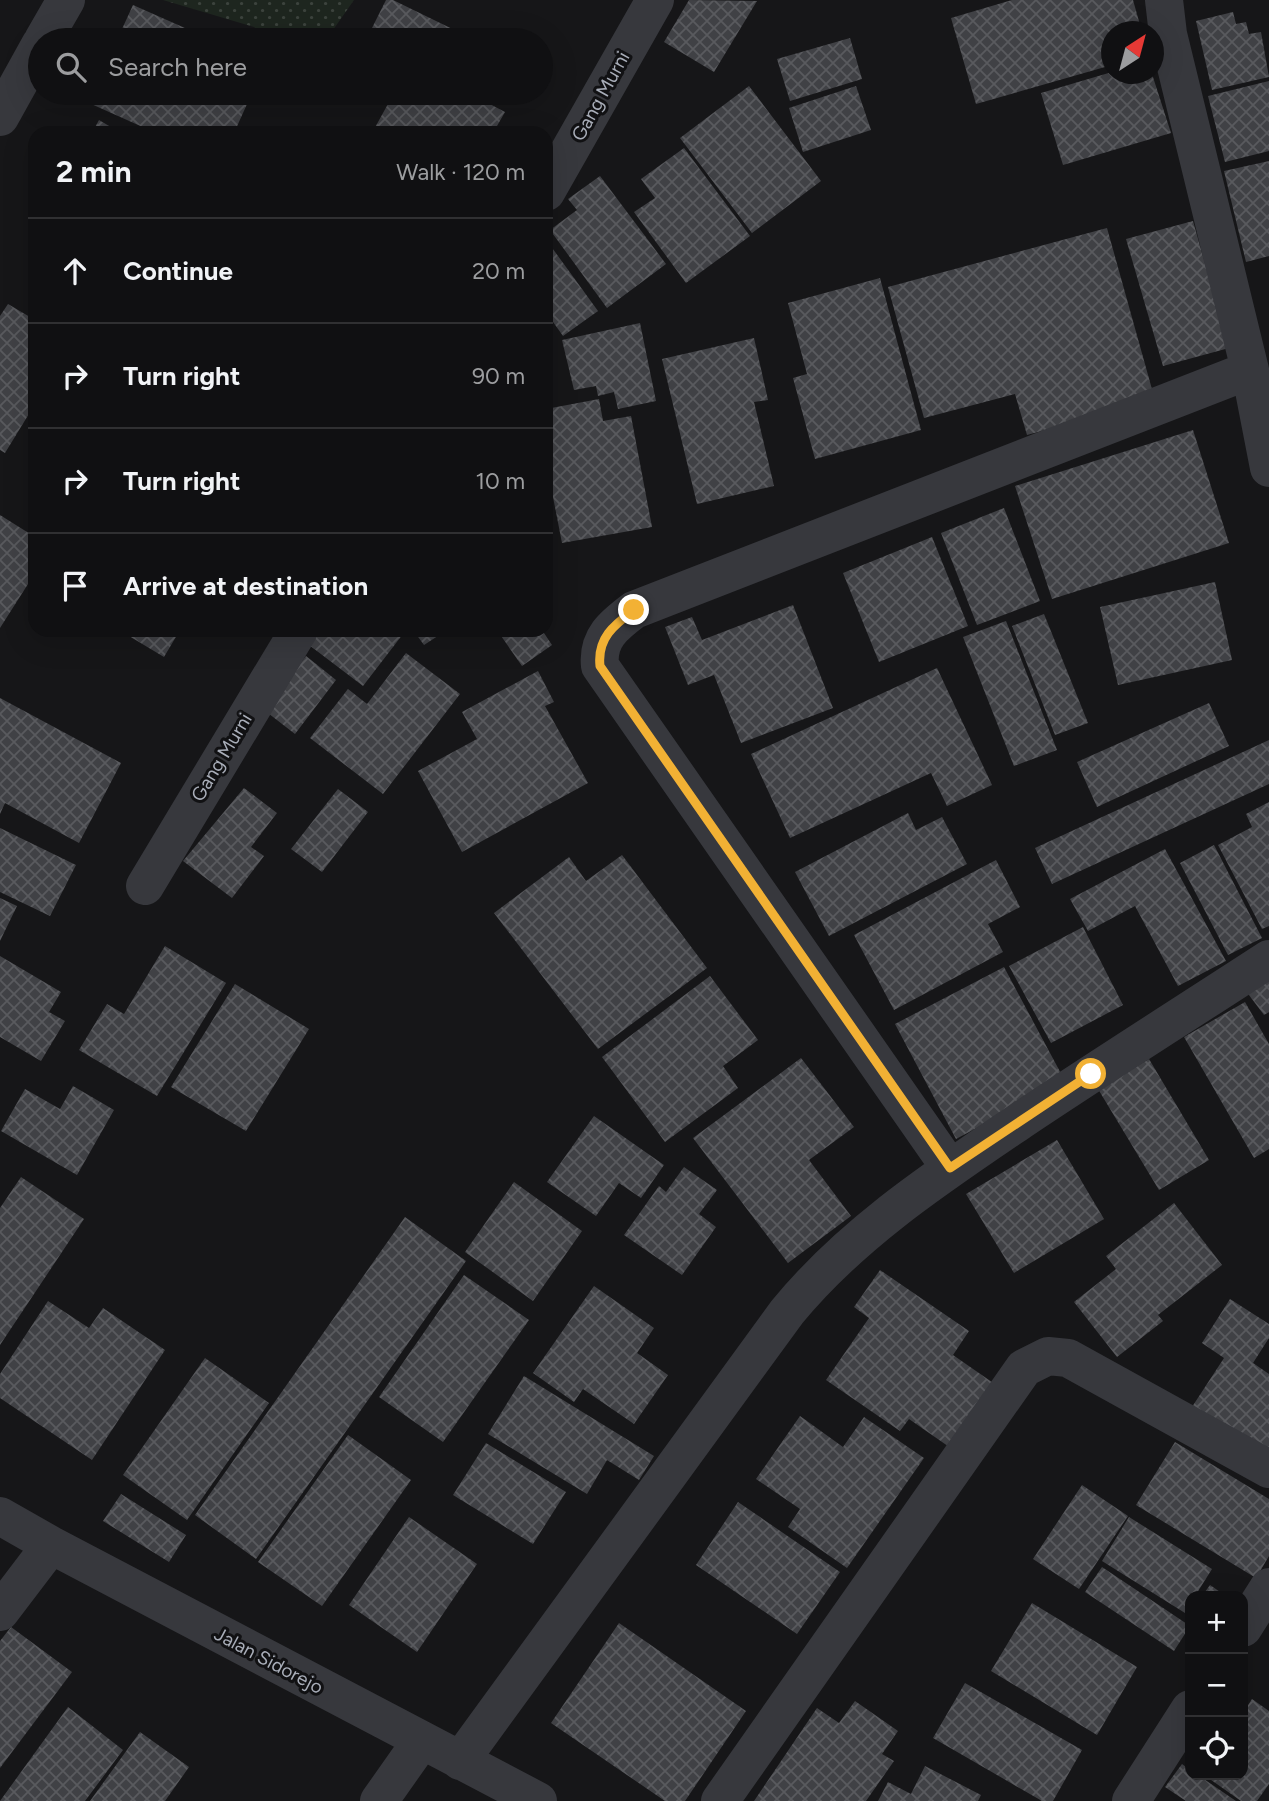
<!DOCTYPE html>
<meta charset="utf-8">
<style>
body{margin:0;font-family:Figtree,sans-serif;background:#1e1e20;color:#f1f3f6}
.controls{position:absolute;right:21px;bottom:21px;display:grid;overflow:hidden;border-radius:14px;box-shadow:0 7px 28px #0002}
.controls button{width:63px;height:63px;display:grid;place-items:center;padding:0;border:0;border-bottom:2px solid #303032;background:#101012;color:#f1f3f6;font:35px sans-serif}
.compass{position:absolute;left:1101px;top:21px;width:63px;height:63px;border-radius:50%;background:#101012;box-shadow:0 7px 28px #0002;rotate:36deg}
.stop{position:absolute;width:21px;height:21px;margin:-16px;border:5px solid #f2b134;border-radius:50%;background:#fff}
.stop.end{background:#f2b134;border-color:#fff;box-shadow:0 2px 7px #0008}
.list{margin:0;padding:0;list-style:none}
h2{display:flex;justify-content:space-between;align-items:center;height:91px;margin:0;padding:0 28px;font-size:30px}
h2 small{font-size:23px;font-weight:400;color:#9c9d9f}
.list li{display:grid;grid-template-columns:46px 1fr auto;gap:21px;align-items:center;box-sizing:border-box;height:105px;padding:0 28px;border-top:2px solid #303032}
.list b{display:block;font-size:26px;white-space:nowrap}
.list em{font-size:23px;font-style:normal;color:#9c9d9f}
.icon{flex:none;width:38px;height:38px;fill:none;stroke:currentColor;stroke-width:2;stroke-linecap:round;stroke-linejoin:round}
.map{position:relative;flex:none;width:1269px;height:1801px;overflow:hidden}
.search{position:absolute;background:#101012;box-shadow:0 7px 28px #0002;left:28px;top:28px;width:525px;height:77px;display:flex;align-items:center;gap:18px;box-sizing:border-box;padding:0 24px;border-radius:38px;color:#9c9d9f;font-size:26px}
.panel{position:absolute;background:#101012;box-shadow:0 7px 28px #0002;left:28px;top:126px;width:525px;height:511px;border-radius:21px}
.map>svg:first-child{display:block}
.grass{fill:url(#grass-dots)}
.building{fill:url(#building-cross-hatch)}
.lines{fill:none;stroke-linecap:round;stroke-linejoin:round}
.minor{stroke:#37383d;stroke-width:38}
.route{stroke:#f2b134;stroke-width:9}
.labels{text-anchor:middle;stroke-width:6;stroke-linejoin:round;paint-order:stroke}
.street-label{font-size:19px;fill:#a8adb8;stroke:#111113}
</style>
<div class="map">
<svg width="1269" height="1801" viewBox="0 0 1269 1801">
<defs>
<pattern id="grass-dots" width="8" height="8" patternUnits="userSpaceOnUse" patternTransform="scale(1.75)"><rect width="8" height="8" fill="#1e261f"/><path d="M2 2h.1M6 6h.1" fill="none" stroke="#3c433d" stroke-width="1.8" stroke-linecap="round"/></pattern>
<pattern id="building-cross-hatch" width="8" height="8" patternUnits="userSpaceOnUse" patternTransform="scale(1.75)"><rect width="8" height="8" fill="#404145"/><path d="M0 0l8 8M0 8l8-8" fill="none" stroke="#595a5e"/></pattern>
</defs>
<rect width="100%" height="100%" fill="#161618"/>
<path class="grass" d="M 163,0 L 354,0 L 326,40 L 269,40 L 254,27 Z"/>
<path class="building" d="M 386,0 L 393,0 L 475,40 L 391,40 L 371,30 Z
M 689,0 L 757,1 L 714,72 L 664,42 Z
M 1012,0 L 1133,0 L 1142,32 L 1112,32 L 1112,65 L 976,104 L 951,18 Z
M 133,5 L 212,40 L 117,40 Z
M 1233,12 L 1236,24 L 1246,22 L 1249,34 L 1261,32 L 1269,77 L 1212,90 L 1196,21 Z
M 850,38 L 862,79 L 790,101 L 777,59 Z
M 1112,72 L 1152,74 L 1171,133 L 1063,165 L 1041,93 Z
M 1269,81 L 1269,151 L 1225,162 L 1208,96 Z
M 749,86 L 821,181 L 752,233 L 680,138 Z
M 856,86 L 871,130 L 803,152 L 789,108 Z
M 94,93 L 252,93 L 234,133 L 156,133 L 89,103 Z
M 394,93 L 469,93 L 505,112 L 493,133 L 372,133 Z
M 99,120 L 121,133 L 92,133 Z
M 684,148 L 750,236 L 686,283 L 634,212 L 655,198 L 641,179 Z
M 1269,161 L 1269,256 L 1246,262 L 1224,171 Z
M 600,176 L 666,264 L 607,308 L 550,230 L 577,210 L 568,199 Z
M 1193,221 L 1229,348 L 1163,366 L 1126,239 Z
M 1107,228 L 1155,400 L 1027,435 L 1015,394 L 924,418 L 888,287 Z
M 550,245 L 598,311 L 563,336 L 546,312 L 546,248 Z
M 880,278 L 921,430 L 815,459 L 793,378 L 807,374 L 788,303 Z
M 8,304 L 35,320 L 35,404 L 5,453 L 0,450 L 0,316 Z
M 640,323 L 656,401 L 618,409 L 614,392 L 598,396 L 596,386 L 574,390 L 562,340 Z
M 754,338 L 768,400 L 754,402 L 774,486 L 697,504 L 662,359 Z
M 599,399 L 603,421 L 631,416 L 652,527 L 562,543 L 546,461 L 546,409 Z
M 1193,430 L 1229,543 L 1052,599 L 1015,486 Z
M 1004,508 L 1040,601 L 977,625 L 941,533 Z
M 0,515 L 35,537 L 35,573 L 0,628 Z
M 932,537 L 968,626 L 879,662 L 843,573 Z
M 1215,582 L 1232,660 L 1118,685 L 1100,607 Z
M 793,605 L 833,708 L 741,743 L 714,675 L 688,685 L 665,627 L 692,617 L 702,640 Z
M 1044,614 L 1088,723 L 1055,735 L 1012,626 Z
M 1006,621 L 1057,750 L 1014,766 L 963,637 Z
M 119,630 L 180,630 L 164,657 Z
M 320,630 L 398,630 L 403,634 L 363,686 L 309,645 Z
M 413,630 L 447,630 L 424,645 Z
M 503,630 L 542,630 L 552,645 L 522,666 L 499,633 Z
M 406,653 L 460,694 L 383,794 L 310,738 L 348,689 L 367,704 Z
M 306,656 L 336,680 L 295,734 L 264,710 Z
M 937,668 L 992,785 L 947,806 L 931,773 L 790,838 L 751,754 Z
M 538,671 L 554,702 L 545,706 L 588,783 L 462,852 L 418,771 L 477,739 L 462,712 Z
M 0,698 L 121,763 L 79,843 L 5,803 L 0,814 Z
M 1209,703 L 1229,746 L 1097,807 L 1077,762 Z
M 1269,740 L 1269,784 L 1052,884 L 1035,848 Z
M 244,788 L 277,813 L 251,847 L 264,856 L 232,898 L 183,861 Z
M 338,789 L 368,812 L 322,872 L 291,849 Z
M 1269,802 L 1269,926 L 1262,929 L 1218,845 L 1252,827 L 1246,814 Z
M 908,813 L 916,830 L 942,817 L 967,864 L 829,936 L 795,872 Z
M 0,828 L 76,865 L 50,916 L 0,892 Z
M 1214,845 L 1262,938 L 1228,955 L 1180,863 Z
M 1165,849 L 1226,961 L 1178,986 L 1135,906 L 1088,931 L 1070,899 Z
M 622,855 L 707,968 L 598,1049 L 494,913 L 569,857 L 586,881 Z
M 996,860 L 1020,907 L 988,924 L 1003,952 L 894,1010 L 854,935 Z
M 0,898 L 17,906 L 0,941 Z
M 1083,927 L 1123,1005 L 1051,1043 L 1009,966 Z
M 165,946 L 226,983 L 157,1096 L 79,1050 L 107,1004 L 124,1014 Z
M 0,956 L 61,992 L 49,1012 L 65,1021 L 41,1061 L 0,1037 Z
M 1004,967 L 1065,1081 L 956,1139 L 895,1024 Z
M 1269,973 L 1269,1012 L 1264,1015 L 1246,991 Z
M 710,976 L 758,1040 L 723,1066 L 738,1088 L 665,1142 L 602,1057 Z
M 235,984 L 309,1029 L 246,1131 L 171,1087 Z
M 1245,1002 L 1269,1044 L 1269,1149 L 1254,1158 L 1184,1037 Z
M 801,1058 L 854,1127 L 809,1160 L 851,1216 L 788,1263 L 693,1138 Z
M 1149,1059 L 1209,1160 L 1159,1190 L 1098,1089 Z
M 73,1086 L 114,1110 L 77,1175 L 1,1131 L 25,1089 L 60,1109 Z
M 594,1116 L 664,1165 L 641,1198 L 619,1183 L 596,1216 L 547,1182 Z
M 1057,1140 L 1104,1219 L 1014,1273 L 966,1194 Z
M 684,1167 L 717,1190 L 699,1214 L 716,1227 L 682,1275 L 624,1235 L 659,1186 L 666,1192 Z
M 21,1177 L 84,1219 L 0,1345 L 0,1208 Z
M 514,1182 L 582,1231 L 533,1301 L 465,1252 Z
M 1174,1203 L 1222,1265 L 1158,1315 L 1163,1321 L 1117,1357 L 1074,1302 L 1116,1269 L 1106,1256 Z
M 405,1217 L 466,1261 L 256,1559 L 195,1515 Z
M 880,1270 L 969,1331 L 953,1355 L 999,1387 L 955,1451 L 909,1419 L 900,1431 L 826,1380 L 869,1318 L 854,1307 Z
M 464,1275 L 529,1320 L 443,1442 L 379,1397 Z
M 594,1286 L 654,1328 L 637,1353 L 668,1375 L 634,1424 L 583,1389 L 574,1402 L 533,1373 Z
M 1230,1299 L 1269,1324 L 1269,1338 L 1253,1363 L 1269,1374 L 1269,1462 L 1190,1410 L 1224,1358 L 1202,1343 Z
M 48,1301 L 89,1328 L 103,1308 L 165,1350 L 92,1460 L 0,1398 L 0,1374 Z
M 205,1358 L 269,1403 L 187,1520 L 123,1475 Z
M 524,1376 L 654,1456 L 639,1480 L 607,1460 L 587,1494 L 488,1434 Z
M 800,1416 L 843,1447 L 864,1417 L 924,1458 L 847,1568 L 788,1527 L 800,1509 L 756,1479 Z
M 348,1435 L 411,1480 L 322,1606 L 258,1562 Z
M 1175,1442 L 1269,1499 L 1269,1556 L 1256,1578 L 1136,1505 Z
M 486,1443 L 566,1492 L 533,1544 L 453,1495 Z
M 1082,1485 L 1128,1516 L 1079,1589 L 1033,1559 Z
M 121,1494 L 186,1535 L 169,1562 L 103,1521 Z
M 738,1502 L 840,1572 L 797,1634 L 696,1565 Z
M 409,1517 L 477,1564 L 417,1652 L 349,1605 Z
M 1129,1517 L 1212,1569 L 1195,1596 L 1190,1596 L 1185,1613 L 1102,1561 Z
M 1102,1567 L 1190,1626 L 1174,1651 L 1085,1592 Z
M 1210,1585 L 1226,1596 L 1202,1596 Z
M 1032,1603 L 1137,1667 L 1097,1735 L 991,1671 Z
M 619,1623 L 746,1711 L 685,1801 L 665,1801 L 551,1723 Z
M 11,1627 L 72,1672 L 0,1768 L 0,1641 Z
M 965,1683 L 1082,1750 L 1053,1801 L 1042,1801 L 933,1738 Z
M 1252,1699 L 1269,1711 L 1269,1784 L 1257,1801 L 1241,1801 L 1204,1775 L 1243,1775 L 1243,1713 Z
M 855,1701 L 898,1731 L 882,1754 L 894,1761 L 866,1801 L 754,1801 L 817,1708 L 839,1723 Z
M 68,1707 L 123,1750 L 85,1801 L 0,1801 Z
M 140,1732 L 189,1767 L 165,1801 L 90,1801 Z
M 1182,1764 L 1190,1770 L 1190,1775 L 1198,1775 L 1236,1801 L 1186,1801 L 1165,1787 Z
M 925,1766 L 981,1795 L 978,1801 L 878,1801 L 888,1782 L 911,1794 Z"/>
<g class="lines">
<path class="minor" d="M 1164,0 L 1168,34 L 1250,370 L 1269,468
M 43,40 L 66,0
M 0,117 L 40,45
M 546,192 L 655,0
M 145,886 L 299,630
M 950,1168 L 600,666 C 597,638 614,625 634,610 L 1250,370
M 0,1516 L 51,1545 L 538,1801
M 0,1612 L 51,1545
M 1243,1628 L 1269,1587
M 460,1761 L 787,1312 C 851,1234 936,1178 1020,1121 C 1102,1066 1186,1013 1269,959
M 379,1801 L 422,1740
M 720,1801 L 1024,1368 L 1048,1356 L 1068,1358 L 1269,1469
M 1131,1801 L 1190,1709"/>
</g>
<g class="lines">
<path class="route" d="M 634,610 C 614,625 597,638 600,666 L 950,1168 L 1091,1074"/>
</g>
<g class="labels">
<g class="street-label">
<text transform="translate(600 96) rotate(-61)" y="7">Gang Murni</text>
<text transform="translate(221 757) rotate(-59)" y="7">Gang Murni</text>
<text transform="translate(269 1660) rotate(28)" y="7">Jalan Sidorejo</text>
</g>
</g>
</svg>
<div class="controls">
<button>+</button>
<button>−</button>
<button><svg class="icon" aria-label="locate" viewBox="0 0 24 24"><circle cx="12" cy="12" r="6"/><path d="M12 2v4M12 18v4M2 12h4M18 12h4"/></svg></button>
</div>
<svg class="compass" viewBox="-18 -18 36 36"><path d="M0-13l5 13h-10z" fill="#e53935"/><path d="M0 13l5-13h-10z" fill="#9c9d9f"/></svg>
<div class="stop" style="left:1091px;top:1074px"></div>
<div class="stop end" style="left:634px;top:610px"></div>
<div class="search"><svg class="icon" aria-label="search" viewBox="0 0 24 24"><circle cx="10" cy="10" r="6"/><path d="M15 15l6 6"/></svg>Search here</div>
<section class="panel">
<h2>2 min<small>Walk · 120 m</small></h2>
<ul class="list">
<li><svg class="icon" aria-label="ahead" viewBox="0 0 24 24"><path d="M12 20V5M6 11l6-6 6 6"/></svg><div><b>Continue</b></div><em>20 m</em></li>
<li><svg class="icon" aria-label="right" viewBox="0 0 24 24"><path d="M7 20v-9h11M14 6l5 5-5 5"/></svg><div><b>Turn right</b></div><em>90 m</em></li>
<li><svg class="icon" aria-label="right" viewBox="0 0 24 24"><path d="M7 20v-9h11M14 6l5 5-5 5"/></svg><div><b>Turn right</b></div><em>10 m</em></li>
<li><svg class="icon" aria-label="arrive" viewBox="0 0 24 24"><path d="M6 21V4h12l-3 4 3 4H6"/></svg><div><b>Arrive at destination</b></div></li>
</ul>
</section>
</div>
